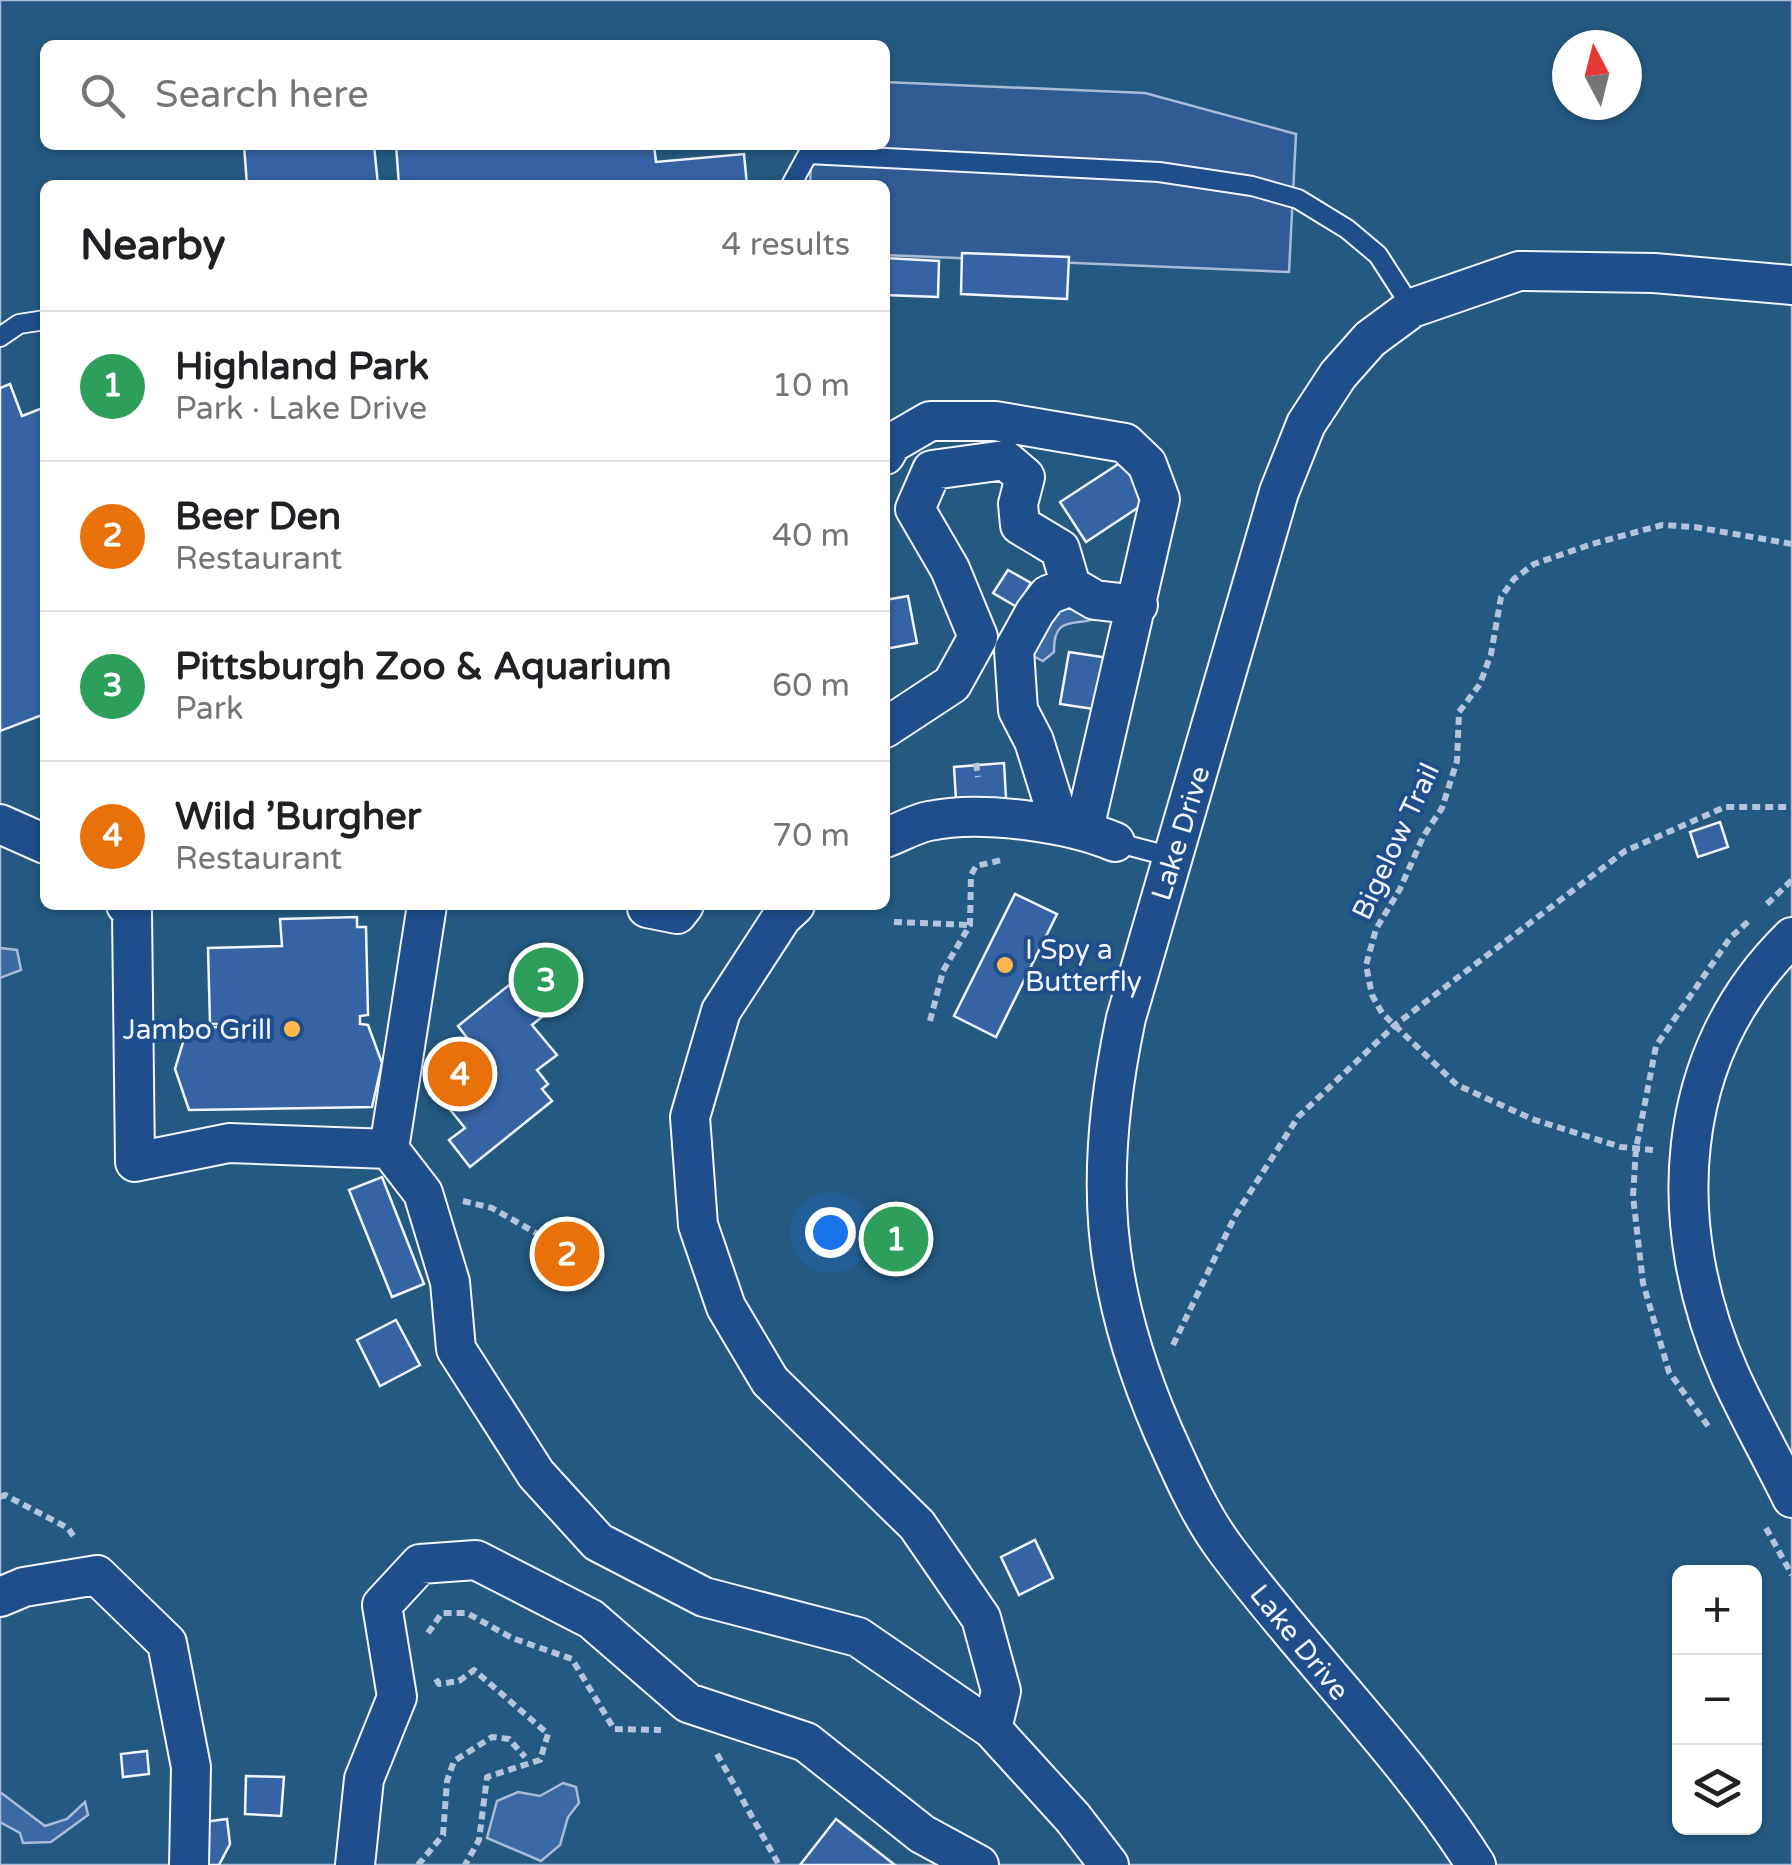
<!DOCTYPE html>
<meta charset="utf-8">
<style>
body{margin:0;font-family:"Varela Round",sans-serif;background:#f6f6f6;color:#202124}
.controls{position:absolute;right:30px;bottom:30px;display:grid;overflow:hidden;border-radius:15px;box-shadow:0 2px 8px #0004}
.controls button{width:90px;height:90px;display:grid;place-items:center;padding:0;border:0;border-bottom:2px solid #e0e0e0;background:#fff;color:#202124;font:50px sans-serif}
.compass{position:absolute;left:1552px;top:30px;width:90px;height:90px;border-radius:50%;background:#fff;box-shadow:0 2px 8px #0004;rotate:353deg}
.you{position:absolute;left:830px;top:1232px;width:35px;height:35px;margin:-25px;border:8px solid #fff;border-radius:50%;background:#1a73e8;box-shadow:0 0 0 15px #1a73e833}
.badge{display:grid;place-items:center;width:65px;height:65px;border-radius:50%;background:#846436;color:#fff;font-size:32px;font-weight:700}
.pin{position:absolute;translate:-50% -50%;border:5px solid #fff;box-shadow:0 2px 10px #0006}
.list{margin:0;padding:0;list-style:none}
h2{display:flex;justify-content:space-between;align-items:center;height:130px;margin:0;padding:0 40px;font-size:42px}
h2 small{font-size:32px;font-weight:400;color:#757577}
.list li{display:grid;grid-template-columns:65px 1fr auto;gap:30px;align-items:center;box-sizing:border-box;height:150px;padding:0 40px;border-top:2px solid #e0e0e0}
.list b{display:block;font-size:38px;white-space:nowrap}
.list p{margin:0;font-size:32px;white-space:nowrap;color:#757577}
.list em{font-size:32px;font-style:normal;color:#757577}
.icon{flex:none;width:55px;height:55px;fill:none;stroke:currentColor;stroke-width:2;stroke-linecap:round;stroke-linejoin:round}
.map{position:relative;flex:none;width:1792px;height:1865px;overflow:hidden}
.search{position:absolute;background:#fff;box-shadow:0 2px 8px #0004;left:40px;top:40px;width:850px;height:110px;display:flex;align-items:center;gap:25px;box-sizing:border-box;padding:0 35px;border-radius:15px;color:#757577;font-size:38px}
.panel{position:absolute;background:#fff;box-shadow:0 2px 8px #0004;left:40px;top:180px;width:850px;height:730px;border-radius:15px}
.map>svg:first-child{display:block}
.green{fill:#245a82;stroke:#a8bbd7;stroke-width:2.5;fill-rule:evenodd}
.parking{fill:#305b95;stroke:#a8bbd7;stroke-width:2.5}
.water{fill:#3b69a3;stroke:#a8bbd7;stroke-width:2.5}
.building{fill:#3563a3;stroke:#f2f6ff;stroke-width:2.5}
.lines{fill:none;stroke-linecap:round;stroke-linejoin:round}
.lane-casing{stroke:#f2f6ff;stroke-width:22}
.street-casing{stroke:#f2f6ff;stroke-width:42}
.path{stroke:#b3c4dc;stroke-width:6;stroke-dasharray:8 5;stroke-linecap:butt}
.lane{stroke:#1f4e8c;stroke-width:18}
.street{stroke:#1f4e8c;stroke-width:38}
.poi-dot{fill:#ffb74d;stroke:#1f4e8c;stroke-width:4}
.labels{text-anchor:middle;stroke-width:8;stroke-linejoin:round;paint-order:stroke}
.street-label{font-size:28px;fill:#f2f6ff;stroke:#1f4e8c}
.poi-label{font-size:28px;fill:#f2f6ff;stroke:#1f4e8c;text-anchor:start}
</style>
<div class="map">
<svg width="1792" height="1865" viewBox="0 0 1792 1865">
<rect width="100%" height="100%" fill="#1f4e8c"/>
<path class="green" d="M 0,0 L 1792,0 L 1792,1865 L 0,1865 ZM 45,45 L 885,45 L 885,145 L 45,145 ZM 1567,45 L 1627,45 L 1627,105 L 1567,105 ZM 45,185 L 885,185 L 885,905 L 45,905 ZM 1680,1572 L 1754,1572 L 1754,1828 L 1680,1828 Z"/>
<path class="parking" d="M 885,82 L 1145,93 L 1296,134 L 1289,272 L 885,255 L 885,185 L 810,185 L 812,145 L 885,145 Z"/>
<path class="water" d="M 1073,598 L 1102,616 C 1079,629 1053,611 1054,652 L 1043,661 L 1025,652 L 1052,607 Z
M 0,948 L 17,950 L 21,970 L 0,978 Z
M 563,1783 L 576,1787 L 579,1803 L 568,1817 L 560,1845 L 541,1861 L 487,1838 L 497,1801 L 518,1792 L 540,1796 Z
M 0,1792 L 45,1826 L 67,1819 L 85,1802 L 88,1815 L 51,1842 L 23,1843 L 20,1833 L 0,1822 Z"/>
<path class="building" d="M 244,145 L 374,145 L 378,185 L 247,185 Z
M 396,145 L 654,145 L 656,162 L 744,154 L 747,185 L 399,185 Z
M 962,253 L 1069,257 L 1067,299 L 961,294 Z
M 885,258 L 939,261 L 938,297 L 885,295 Z
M 10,384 L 22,416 L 45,407 L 45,714 L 0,731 L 0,388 Z
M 1123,461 L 1148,501 L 1086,542 L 1060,502 Z
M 1008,570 L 1031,583 L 1017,607 L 993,593 Z
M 908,596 L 917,643 L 885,649 L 885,600 Z
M 1069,652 L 1115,659 L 1107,711 L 1060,704 Z
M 1004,763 L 1006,798 L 956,800 L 954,767 Z
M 1720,822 L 1728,847 L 1698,857 L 1690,832 Z
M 1015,894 L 1057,914 L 996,1037 L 954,1016 Z
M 357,917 L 357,927 L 366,927 L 368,1015 L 360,1016 L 360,1024 L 368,1025 L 382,1063 L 372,1107 L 189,1110 L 175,1069 L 187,1029 L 218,1027 L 218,1024 L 210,1024 L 208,948 L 282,946 L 280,919 Z
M 519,977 L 548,1012 L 532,1025 L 557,1055 L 537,1070 L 548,1084 L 542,1089 L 552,1101 L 470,1167 L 449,1140 L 465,1128 L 425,1079 L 471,1043 L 458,1026 Z
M 382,1177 L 424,1284 L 392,1297 L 349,1190 Z
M 396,1320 L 420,1365 L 380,1386 L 357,1340 Z
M 1035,1540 L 1053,1578 L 1019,1595 L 1001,1557 Z
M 147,1751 L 149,1774 L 123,1777 L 121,1754 Z
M 246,1776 L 284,1777 L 281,1816 L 245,1814 Z
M 227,1819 L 230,1844 L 219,1865 L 192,1865 L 195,1823 Z
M 836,1819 L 895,1865 L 800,1865 Z"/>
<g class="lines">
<g class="lane-casing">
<path id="lane" d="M 791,185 L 808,154 L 1159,172 L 1252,186 L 1298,199 L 1347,229 L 1378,255 L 1412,308
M 0,337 L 19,324 L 45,320
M 1115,842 L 1172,857"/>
</g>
<g class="street-casing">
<path id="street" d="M 885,455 L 892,443 L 930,421 L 995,421 L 1125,443 L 1147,464 L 1160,499 L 1084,829
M 1071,586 L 1095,600 L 1138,605
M 885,728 L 952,684 L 978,637 L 950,569 L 915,509 L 932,470 L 1005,460 L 1025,477 L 1018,504 L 1020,525 L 1060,549 L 1071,586 L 1048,595 L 1035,612 L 1014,650 L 1018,710 L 1034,741 L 1060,824
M 0,824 L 45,844
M 885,838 C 899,833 914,824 929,821 C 980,810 1067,822 1115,842
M 126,905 L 132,912 L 135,1162 L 229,1143 L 389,1149 L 423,1193 L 450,1282 L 456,1349 L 536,1474 L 598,1542 L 704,1597 L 858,1637 L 992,1729 L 1073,1818 L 1109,1865
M 648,905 L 647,908 L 677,914 L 684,905
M 795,905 L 782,917 L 721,1011 L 690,1117 L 698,1225 L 726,1307 L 770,1381 L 917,1525 L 981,1618 L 1001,1691 L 992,1729
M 1792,937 C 1671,1055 1664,1226 1730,1375 C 1749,1417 1772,1457 1792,1498
M 389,1149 L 427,905
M 0,1597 L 24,1587 L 97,1575 L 167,1643 L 191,1767 L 189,1865
M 355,1865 L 364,1779 L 397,1697 L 382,1605 L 420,1564 L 476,1560 L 591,1619 L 688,1703 L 806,1742 L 922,1834 L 979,1865
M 1476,1865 C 1404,1752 1307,1658 1227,1551 C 1199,1514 1182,1473 1163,1431 C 1100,1285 1093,1174 1126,1018 L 1279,492 L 1306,424 L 1338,375 L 1370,339 L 1412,308 L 1519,271 L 1654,273 L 1792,285"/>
</g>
<path class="path" d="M 976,763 L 978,777
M 1767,904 L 1792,880
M 894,922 L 970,925
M 930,1021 L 943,971 L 970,925 L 971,875 L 976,866 L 1002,860
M 1653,1150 L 1621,1147 L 1532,1119 L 1457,1085 L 1382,1013 L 1372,995 L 1366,965 L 1376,929 L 1400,889 L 1423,837 L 1442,808 L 1457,761 L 1459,712 L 1480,684 L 1491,654 L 1501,597 L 1514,579 L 1534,564 L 1592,544 L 1662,525 L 1695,527 L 1792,544
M 463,1201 L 492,1208 L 552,1242
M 1173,1345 L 1235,1216 L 1298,1117 L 1395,1025 L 1625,851 L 1725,807 L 1792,807
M 1708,1426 L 1669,1372 L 1643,1283 L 1633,1196 L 1636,1149 L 1656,1046 L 1730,938 L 1751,919
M 0,1497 L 5,1495 L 68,1528 L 76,1540
M 1766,1528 L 1792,1575
M 428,1633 L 442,1613 L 467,1613 L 512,1638 L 572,1659 L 614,1729 L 661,1730
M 436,1679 L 439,1684 L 459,1681 L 474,1670 L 548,1734 L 540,1760 L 487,1777 L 479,1840 L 465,1865
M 717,1754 L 779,1865
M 418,1865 L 443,1835 L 447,1781 L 454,1761 L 492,1737 L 509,1739 L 525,1757"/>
<use href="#lane" class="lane"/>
<use href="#street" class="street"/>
</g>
<g class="poi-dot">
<circle cx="1005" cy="965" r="10"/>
<circle cx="292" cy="1029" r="10"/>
</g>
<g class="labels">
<g class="street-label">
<text transform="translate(1180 833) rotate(-73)" y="10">Lake Drive</text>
<text transform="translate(1395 841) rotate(-65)" y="10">Bigelow Trail</text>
<text transform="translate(1300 1642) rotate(51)" y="10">Lake Drive</text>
</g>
<g class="poi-label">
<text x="1025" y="959">I Spy a<tspan x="1025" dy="32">Butterfly</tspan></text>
<text x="272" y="1039" text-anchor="end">Jambo Grill</text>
</g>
</g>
</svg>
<div class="controls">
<button>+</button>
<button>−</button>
<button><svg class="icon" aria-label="layers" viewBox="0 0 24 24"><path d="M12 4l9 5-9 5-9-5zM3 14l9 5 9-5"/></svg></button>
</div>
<svg class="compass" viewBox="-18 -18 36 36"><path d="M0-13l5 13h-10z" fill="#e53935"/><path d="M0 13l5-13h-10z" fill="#757577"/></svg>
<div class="you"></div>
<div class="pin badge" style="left:896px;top:1239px;background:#2e9e5b">1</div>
<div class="pin badge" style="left:567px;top:1254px;background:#e8710a">2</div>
<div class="pin badge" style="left:546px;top:980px;background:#2e9e5b">3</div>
<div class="pin badge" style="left:460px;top:1074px;background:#e8710a">4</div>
<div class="search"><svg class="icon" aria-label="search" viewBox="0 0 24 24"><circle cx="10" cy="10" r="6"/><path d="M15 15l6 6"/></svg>Search here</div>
<section class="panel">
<h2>Nearby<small>4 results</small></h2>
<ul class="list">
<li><span class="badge" style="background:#2e9e5b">1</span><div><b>Highland Park</b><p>Park · Lake Drive</p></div><em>10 m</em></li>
<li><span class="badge" style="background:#e8710a">2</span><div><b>Beer Den</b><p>Restaurant</p></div><em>40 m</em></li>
<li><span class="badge" style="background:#2e9e5b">3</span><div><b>Pittsburgh Zoo &amp; Aquarium</b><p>Park</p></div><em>60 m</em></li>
<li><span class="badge" style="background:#e8710a">4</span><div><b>Wild ’Burgher</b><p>Restaurant</p></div><em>70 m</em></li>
</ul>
</section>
</div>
